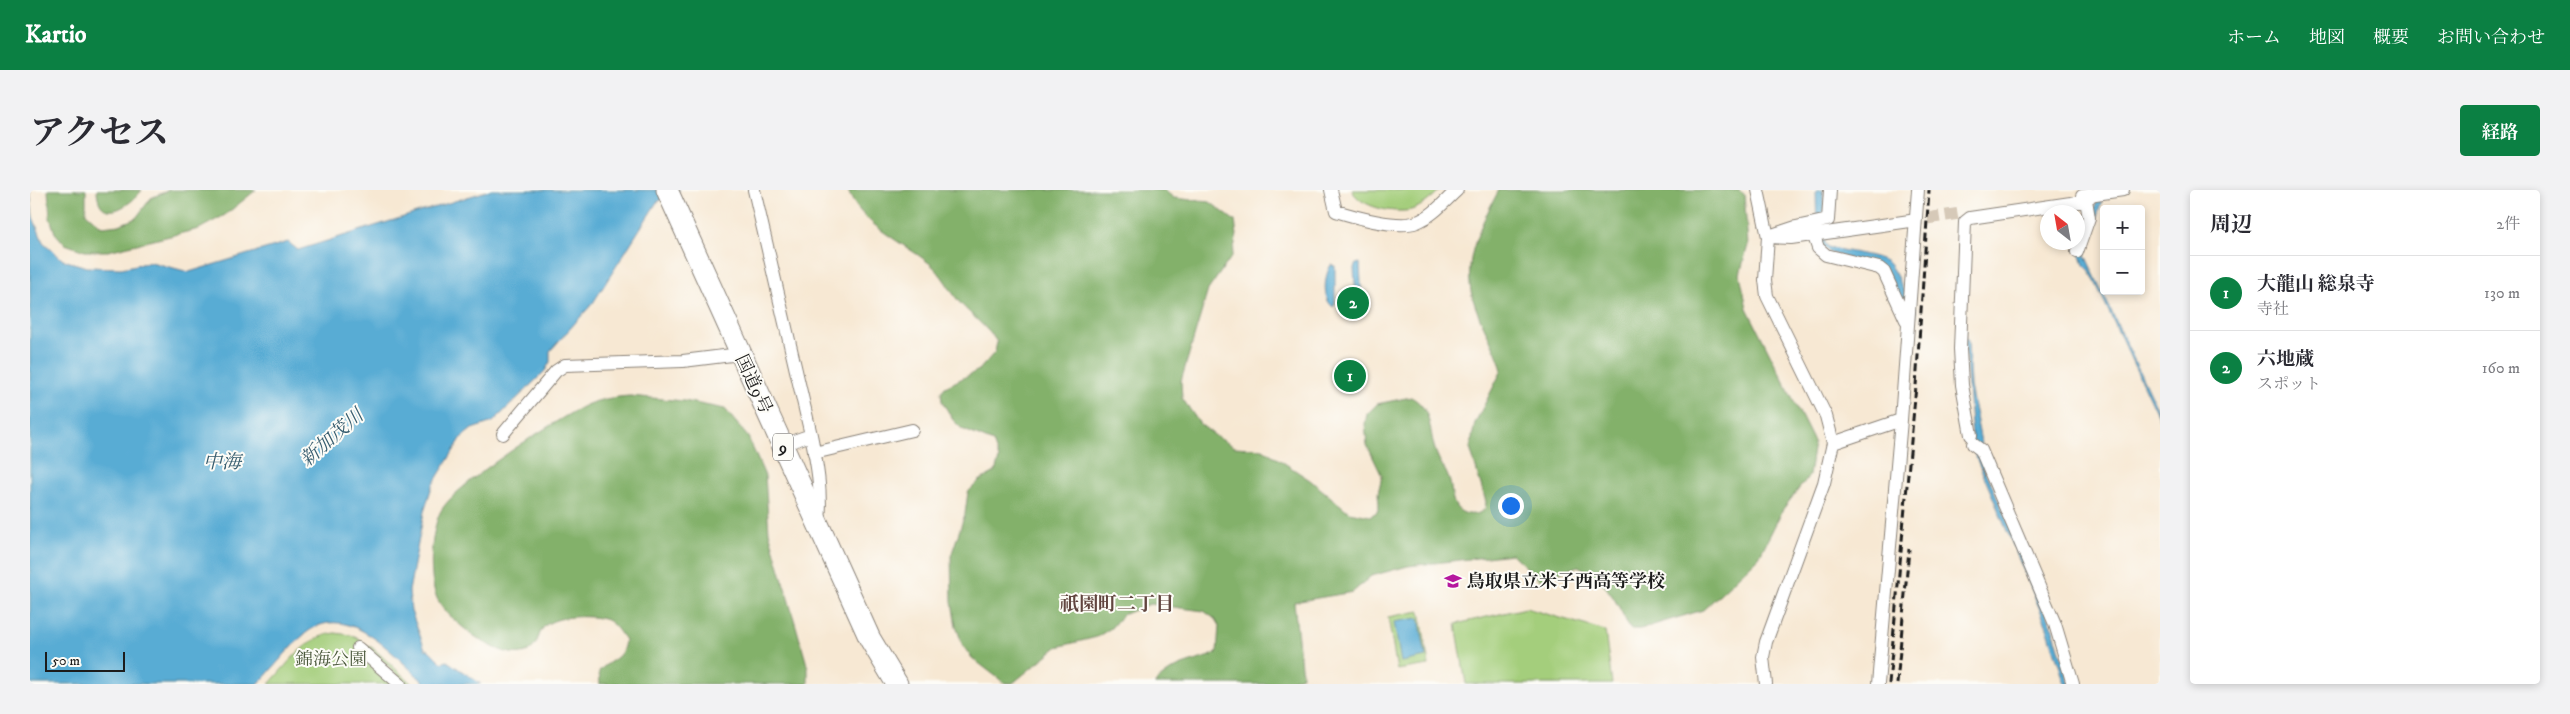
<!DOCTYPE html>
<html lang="ja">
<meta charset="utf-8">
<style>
body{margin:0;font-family:"IM FELL DW Pica","Noto Serif JP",serif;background:#f2f2f3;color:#2b2b33}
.controls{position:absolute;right:15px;top:15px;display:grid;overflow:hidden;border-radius:5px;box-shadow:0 2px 8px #0003}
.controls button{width:45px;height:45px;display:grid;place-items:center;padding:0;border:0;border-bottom:1px solid #e1e1e2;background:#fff;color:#2b2b33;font:25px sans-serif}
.compass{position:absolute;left:2010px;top:15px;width:45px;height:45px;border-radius:50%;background:#fff;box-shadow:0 2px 8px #0003;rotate:329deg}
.scale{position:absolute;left:15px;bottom:12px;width:80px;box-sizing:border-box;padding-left:5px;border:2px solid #1c1c1c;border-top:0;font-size:14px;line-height:18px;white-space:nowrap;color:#1c1c1c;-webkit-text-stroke:4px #fdfcf7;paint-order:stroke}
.you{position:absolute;left:1480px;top:315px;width:18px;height:18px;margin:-12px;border:4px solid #fff;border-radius:50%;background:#1a73e8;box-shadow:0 0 0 8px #1a73e833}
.badge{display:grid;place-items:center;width:32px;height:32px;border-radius:50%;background:#0b8043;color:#fff;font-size:16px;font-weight:700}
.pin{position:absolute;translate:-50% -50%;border:2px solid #fff;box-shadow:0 1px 5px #0006}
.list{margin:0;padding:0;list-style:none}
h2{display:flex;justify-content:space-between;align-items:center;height:65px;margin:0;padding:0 20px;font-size:21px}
h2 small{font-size:16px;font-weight:400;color:#7c7c81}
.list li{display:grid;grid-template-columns:32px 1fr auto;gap:15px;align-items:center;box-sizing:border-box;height:75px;padding:0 20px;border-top:1px solid #e1e1e2}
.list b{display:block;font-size:19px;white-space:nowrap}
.list p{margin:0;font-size:16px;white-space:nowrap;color:#7c7c81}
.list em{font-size:16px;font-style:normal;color:#7c7c81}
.map{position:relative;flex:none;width:2130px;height:494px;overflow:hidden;border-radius:5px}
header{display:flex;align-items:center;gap:30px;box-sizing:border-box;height:70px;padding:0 25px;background:#0b8043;color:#fff}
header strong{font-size:24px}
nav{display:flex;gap:28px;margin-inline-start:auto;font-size:18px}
.intro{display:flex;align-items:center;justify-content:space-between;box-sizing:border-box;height:120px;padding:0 30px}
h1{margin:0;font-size:35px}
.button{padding:12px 22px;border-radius:5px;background:#0b8043;color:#fff;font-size:18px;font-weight:700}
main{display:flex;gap:30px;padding:0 30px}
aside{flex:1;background:#fff;border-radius:5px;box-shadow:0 2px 8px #0003}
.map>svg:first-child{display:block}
.green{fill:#a4ce7b;stroke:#60754c}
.forest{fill:#83b16b;stroke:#506644}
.water{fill:#58acd4;stroke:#3a6478}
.pier{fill:#f7e8d3}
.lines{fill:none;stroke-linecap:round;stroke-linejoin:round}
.minor-tunnel{stroke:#d6c9b8;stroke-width:12;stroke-dasharray:12 6;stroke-linecap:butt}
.minor-casing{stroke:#8a8278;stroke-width:14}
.trunk-casing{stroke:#8a8278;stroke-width:23}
.minor{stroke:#fff;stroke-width:12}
.trunk{stroke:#fff;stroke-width:21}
.rail{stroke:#1c1c1c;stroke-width:3;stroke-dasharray:8 4;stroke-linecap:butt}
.labels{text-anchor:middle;stroke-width:4;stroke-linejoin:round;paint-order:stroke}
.shield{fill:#fdfcf7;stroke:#605f5e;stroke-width:1}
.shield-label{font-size:16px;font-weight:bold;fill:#1c1c1c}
.street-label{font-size:18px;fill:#1c1c1c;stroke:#fdfcf7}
.poi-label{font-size:18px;font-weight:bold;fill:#1c1c1c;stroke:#fdfcf7;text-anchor:start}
.park-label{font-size:18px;fill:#4c5a3d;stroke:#fdfcf7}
.water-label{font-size:19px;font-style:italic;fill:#375d6f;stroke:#fdfcf7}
.neighbourhood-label{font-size:19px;font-weight:bold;fill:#61453f;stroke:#fdfcf7}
</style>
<header>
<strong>Kartio</strong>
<nav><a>ホーム</a><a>地図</a><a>概要</a><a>お問い合わせ</a></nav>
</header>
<div class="intro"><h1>アクセス</h1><a class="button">経路</a></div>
<main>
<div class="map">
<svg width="2130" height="494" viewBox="0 0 2130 494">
<rect width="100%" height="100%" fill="#fdfcf7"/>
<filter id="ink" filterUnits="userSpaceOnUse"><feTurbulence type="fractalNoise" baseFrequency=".02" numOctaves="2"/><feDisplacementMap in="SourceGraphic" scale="10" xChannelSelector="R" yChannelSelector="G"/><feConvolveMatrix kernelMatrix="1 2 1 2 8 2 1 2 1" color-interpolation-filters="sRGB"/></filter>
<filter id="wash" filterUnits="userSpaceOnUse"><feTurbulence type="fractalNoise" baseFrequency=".0096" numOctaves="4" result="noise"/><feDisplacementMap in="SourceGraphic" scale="20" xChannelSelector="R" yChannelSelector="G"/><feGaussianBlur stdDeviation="1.12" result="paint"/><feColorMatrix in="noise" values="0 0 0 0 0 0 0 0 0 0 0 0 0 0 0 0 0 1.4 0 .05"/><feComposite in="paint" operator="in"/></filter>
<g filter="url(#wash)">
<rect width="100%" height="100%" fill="#f7e8d3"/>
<path class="green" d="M 1322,0 L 1410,0 C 1403,7 1392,17 1381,20 C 1364,24 1329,17 1322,0 Z
M 1496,418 L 1575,441 L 1582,494 L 1436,494 L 1426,434 Z
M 1390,421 L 1399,475 L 1367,480 L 1358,427 Z
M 305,443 L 321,445 L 332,451 L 333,456 L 326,466 L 339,472 L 363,494 L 239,494 C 258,474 276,446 305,443 Z
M 335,454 L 343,458 L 382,494 L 377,494 Z"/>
<path class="forest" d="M 18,0 L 56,0 L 56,23 L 72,37 L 89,35 L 106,28 L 121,8 L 139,0 L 226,0 L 195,25 L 169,39 L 78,61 L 55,61 L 35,54 L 25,43 L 20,28 Z
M 67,0 L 112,0 C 99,18 68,35 67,0 Z
M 818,0 L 1134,0 L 1144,8 L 1180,12 L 1205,31 L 1207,45 L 1202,66 L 1178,100 L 1151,191 L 1152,208 L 1170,234 L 1187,247 L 1205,257 L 1233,259 L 1280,290 L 1319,322 L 1340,326 L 1347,322 L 1349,316 L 1348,303 L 1352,286 L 1337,255 L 1335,234 L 1337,224 L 1347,214 L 1381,207 C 1404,219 1398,244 1407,265 C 1410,273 1416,280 1419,289 C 1422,297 1421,307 1425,315 C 1431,326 1447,327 1455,319 L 1456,312 L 1440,258 L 1445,233 L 1472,180 C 1466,156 1450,134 1443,109 C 1431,71 1452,32 1469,0 L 1708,0 L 1714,4 L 1718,55 L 1710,84 L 1717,118 L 1784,252 L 1779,286 L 1753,319 L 1729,367 L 1673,420 L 1610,439 L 1600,439 C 1586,411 1577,390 1548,376 L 1510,390 L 1482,364 L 1378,376 L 1341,386 L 1323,402 L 1264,412 L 1272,486 L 1253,494 L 1124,494 C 1146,472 1161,474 1187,463 L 1189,436 L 1185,429 L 1174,421 L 1120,414 L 1092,425 L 1081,438 L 1067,447 L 1027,457 L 983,493 L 975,493 L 968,488 L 942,468 L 933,456 L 926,436 L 922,412 L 921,366 L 935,324 L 938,302 L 949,291 L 965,282 L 969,269 L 963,252 L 932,239 L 923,230 L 912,211 L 911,202 L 915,197 L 949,180 L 965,162 L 967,152 C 957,137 942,126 930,113 C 920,101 912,83 899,73 C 874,53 828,33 818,0 Z
M 600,206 L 654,211 L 695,219 L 718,247 L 735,286 L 739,342 L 778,478 L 778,494 L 570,494 L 569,481 C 582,468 593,470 595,450 C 590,443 583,431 574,429 C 559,425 523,425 513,438 C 507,446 508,458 496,462 C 471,472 421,432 409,412 C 397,393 400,338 412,319 C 429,292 525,230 556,215 C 570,209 585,207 600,206 Z"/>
<path class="water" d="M 460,0 L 650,0 L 627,12 L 563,113 L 520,161 L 520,172 L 515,181 L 463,232 L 442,239 L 432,247 L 402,296 L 394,322 L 379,401 L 381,421 L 395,459 L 399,460 L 412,473 L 417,471 L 451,494 L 396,494 C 366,468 319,409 276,443 C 259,457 244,478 228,494 L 0,494 L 0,1 L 3,27 L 13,52 L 33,70 L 57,77 L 91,78 L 121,72 L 159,82 L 258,52 L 268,60 Z
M 1786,0 L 1793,0 L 1795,53 L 1798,57 C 1811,61 1852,65 1859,74 C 1870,88 1873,105 1886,117 L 1886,127 L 1876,116 L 1855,80 L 1800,63 L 1787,50 Z
M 2064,0 L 2071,0 L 2071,14 L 2055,65 L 2130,225 L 2130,231 L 2060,81 L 2054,75 L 2050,63 L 2066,14 Z
M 1330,73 L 1332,113 L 1329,115 L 1326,109 L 1324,78 L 1326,74 Z
M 1301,75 L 1305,76 L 1305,113 L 1303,117 C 1292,109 1294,85 1301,75 Z
M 1934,146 L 1938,151 L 1940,196 L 1951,252 L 1948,262 L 2022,435 L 2040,494 L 2035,494 L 2016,434 L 1943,260 Z
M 1389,428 L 1396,467 L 1371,472 L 1364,432 Z"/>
<path class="pier" d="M 621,24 L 622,26 L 565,115 L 523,164 L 521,162 L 564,113 Z"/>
</g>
<g filter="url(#ink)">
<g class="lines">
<path class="minor-tunnel" d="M 1880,31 L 1933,23"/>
<g class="minor-casing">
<path id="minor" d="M 724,0 L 781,245
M 1301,0 L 1306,21 C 1325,27 1368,39 1387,32 C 1403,26 1415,11 1427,0
M 1728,0 L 1738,47 L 1735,90 L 1737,106 L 1796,226 L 1803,253 L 1794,293 L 1736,452 L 1733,467 L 1736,494
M 2052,6 L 2093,0
M 1783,43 L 1788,58 L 1796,65 L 1849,78 L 1854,82 L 1876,130
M 1745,44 L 1766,37 L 1798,30 L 1800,0
M 1738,47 L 1761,48 L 1880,31
M 2047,62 L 2059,28 L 2056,10
M 1871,230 L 1888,0
M 473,244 L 526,181 L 535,175 L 653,171 L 710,164
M 1941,245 L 1932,195 L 1930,159 L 1935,32 L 1940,28 L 2041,13 L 2056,10 L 2061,6
M 1803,253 L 1871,230 L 1848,494
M 1943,254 L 1951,260 L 2025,434 L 2043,494
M 752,255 L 781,245 C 787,274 792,301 789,331
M 784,263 L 882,240
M 328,458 L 370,494"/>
</g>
<g class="trunk-casing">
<path id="trunk" d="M 637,0 L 840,449 L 867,494"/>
</g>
<use href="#minor" class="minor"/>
<use href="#trunk" class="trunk"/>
<path class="rail" d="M 1859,494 L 1886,196 L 1899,0
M 1867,494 L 1879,359"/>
</g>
</g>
<defs>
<g id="school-bare" transform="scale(1.35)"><path d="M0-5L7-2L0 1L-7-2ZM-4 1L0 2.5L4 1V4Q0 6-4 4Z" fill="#b5179e" stroke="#fdfcf7" stroke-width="2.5" paint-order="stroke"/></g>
</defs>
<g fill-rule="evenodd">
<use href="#school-bare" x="1423" y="391"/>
</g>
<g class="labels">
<rect class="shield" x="743" y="243.5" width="20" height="27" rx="4"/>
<g class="shield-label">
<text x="753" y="263">9</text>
</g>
<g class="street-label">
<text transform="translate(724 194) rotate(65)" y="6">国道9号</text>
</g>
<g class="poi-label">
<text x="1437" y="397">鳥取県立米子西高等学校</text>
</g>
<g class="park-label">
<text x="301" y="475">錦海公園</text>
</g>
<g class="water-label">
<text transform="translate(301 247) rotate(-41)" y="7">新加茂川</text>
<text x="192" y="278">中海</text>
</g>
<g class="neighbourhood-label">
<text x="1087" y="420">祇園町二丁目</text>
</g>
</g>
</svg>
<div class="controls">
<button>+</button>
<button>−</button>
</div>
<svg class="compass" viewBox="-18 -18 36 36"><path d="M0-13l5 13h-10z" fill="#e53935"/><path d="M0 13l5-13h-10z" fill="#7c7c81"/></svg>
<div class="scale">50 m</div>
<div class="you"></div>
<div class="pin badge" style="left:1320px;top:186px">1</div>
<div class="pin badge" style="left:1323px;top:113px">2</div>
</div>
<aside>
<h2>周辺<small>2件</small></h2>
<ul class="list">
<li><span class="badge">1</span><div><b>大龍山 総泉寺</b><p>寺社</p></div><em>130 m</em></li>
<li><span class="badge">2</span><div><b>六地蔵</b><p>スポット</p></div><em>160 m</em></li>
</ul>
</aside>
</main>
